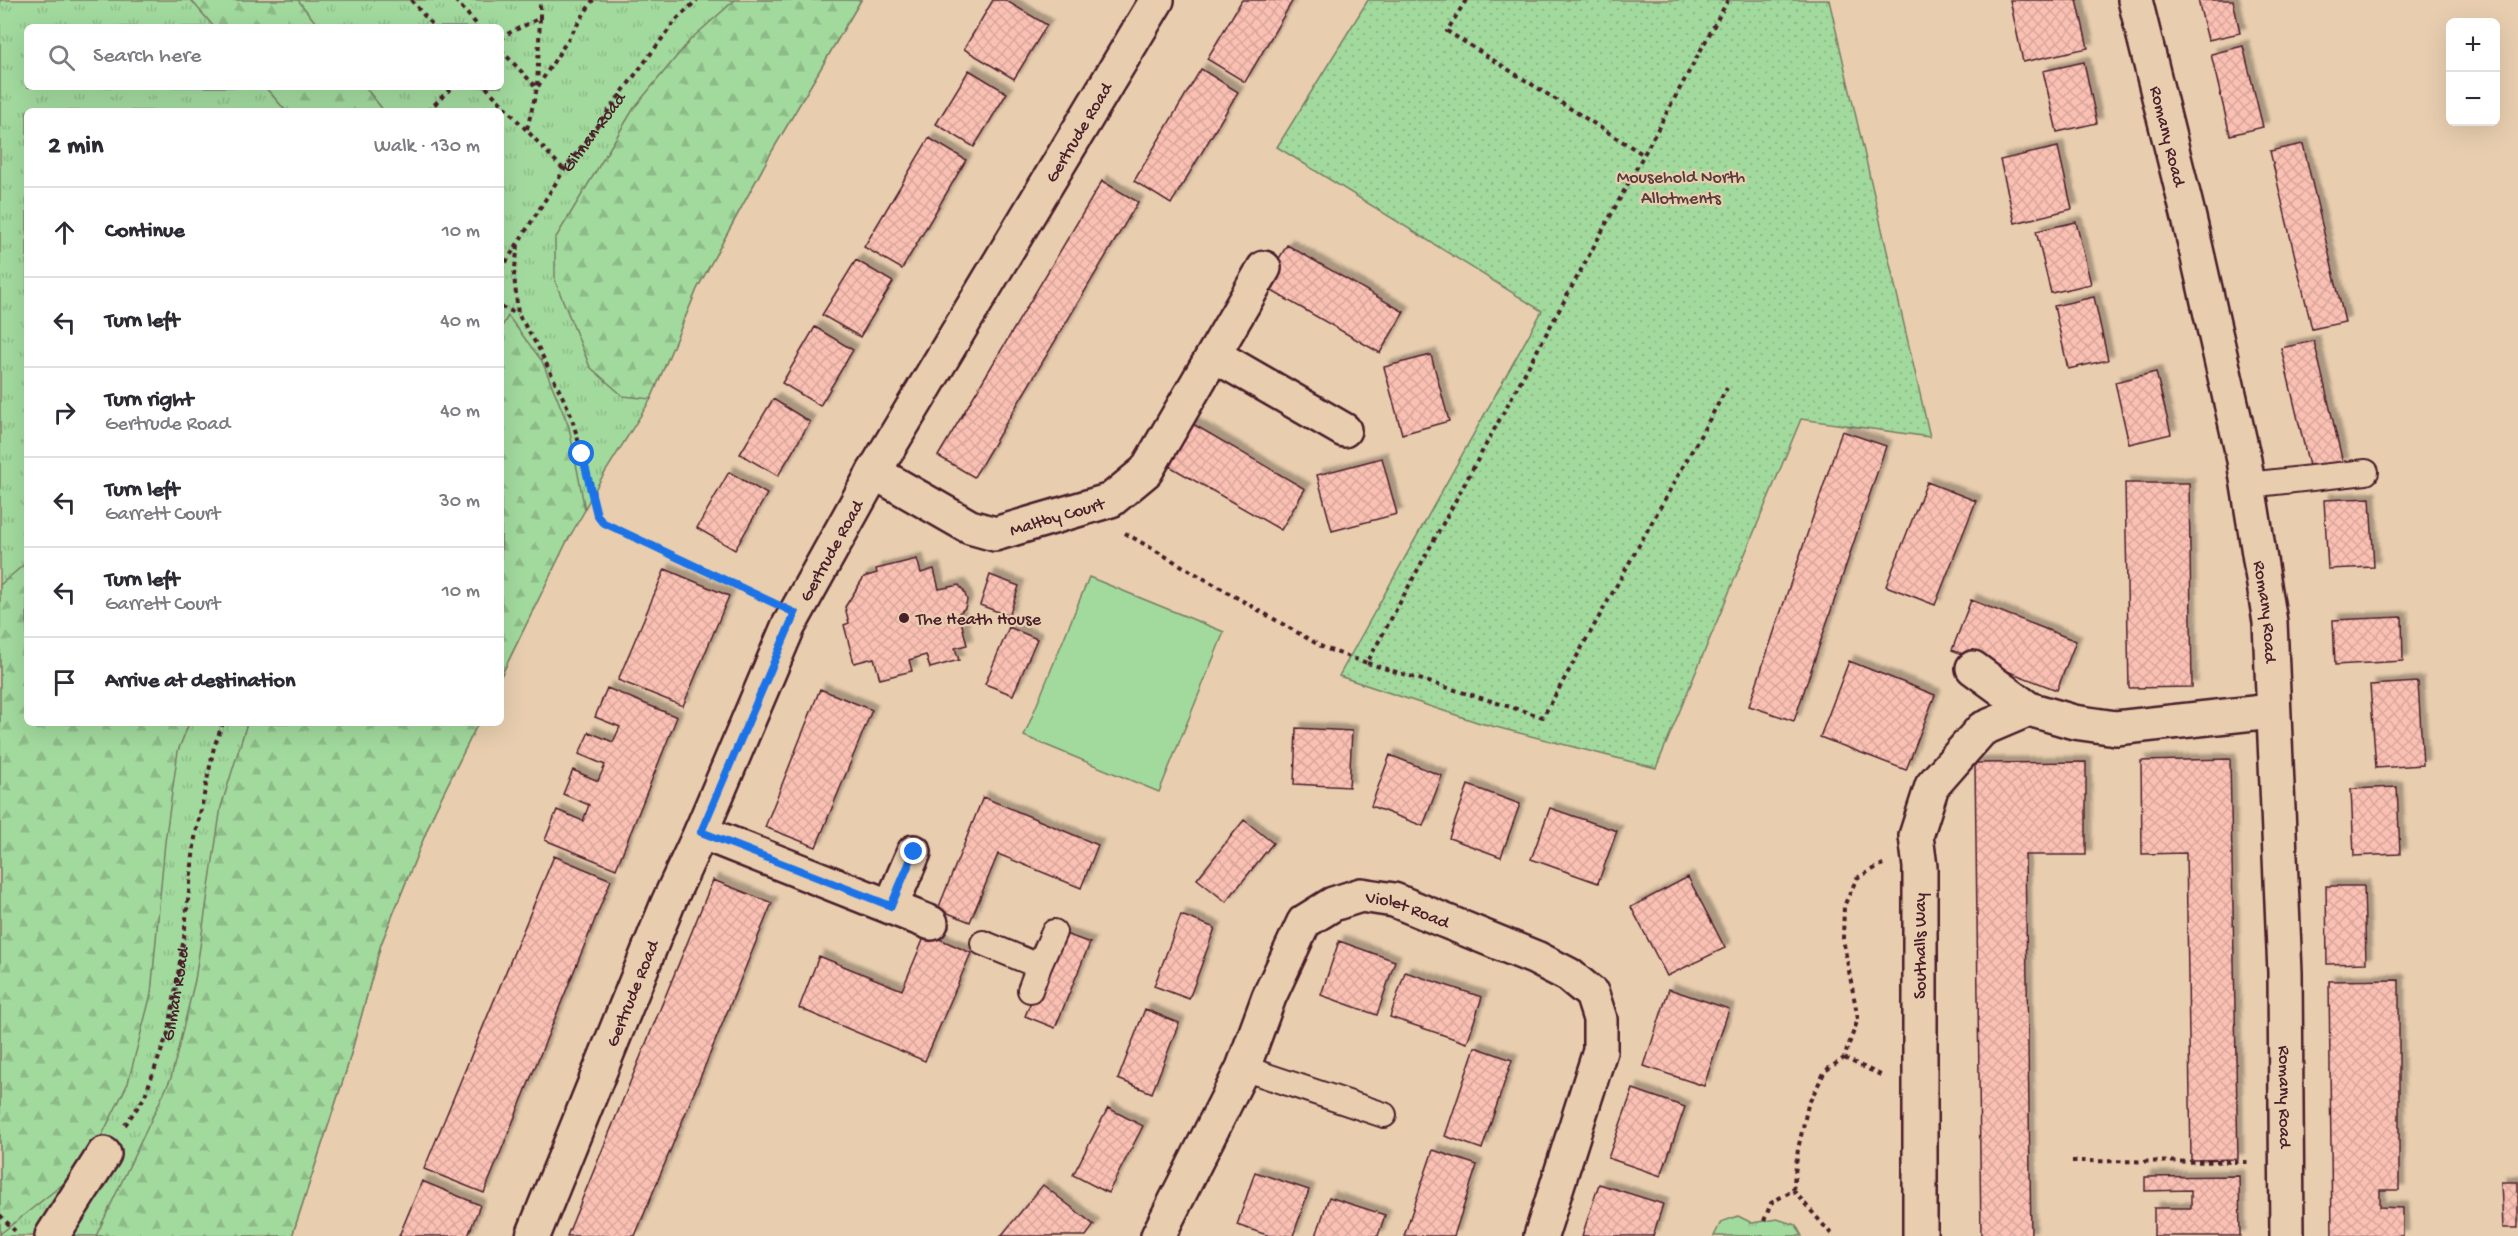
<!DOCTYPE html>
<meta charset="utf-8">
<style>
body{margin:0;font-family:"Gochi Hand",sans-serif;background:#f2f2f3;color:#2b2b33}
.controls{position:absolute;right:18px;top:18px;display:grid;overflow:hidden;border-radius:9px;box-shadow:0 6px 24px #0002}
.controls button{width:54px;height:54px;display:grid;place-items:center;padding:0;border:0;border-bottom:2px solid #e1e1e2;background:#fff;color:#2b2b33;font:30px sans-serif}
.stop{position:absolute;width:18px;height:18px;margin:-14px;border:4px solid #1a73e8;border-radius:50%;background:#fff}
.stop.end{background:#1a73e8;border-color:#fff;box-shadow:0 2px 6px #0008}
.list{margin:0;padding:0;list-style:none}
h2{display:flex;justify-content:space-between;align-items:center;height:78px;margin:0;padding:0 24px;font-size:26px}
h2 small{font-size:20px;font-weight:400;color:#7c7c81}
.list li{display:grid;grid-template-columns:39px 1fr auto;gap:18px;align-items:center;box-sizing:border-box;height:90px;padding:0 24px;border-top:2px solid #e1e1e2}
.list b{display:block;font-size:22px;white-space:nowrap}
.list p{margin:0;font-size:20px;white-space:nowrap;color:#7c7c81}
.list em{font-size:20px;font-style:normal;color:#7c7c81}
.icon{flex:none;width:33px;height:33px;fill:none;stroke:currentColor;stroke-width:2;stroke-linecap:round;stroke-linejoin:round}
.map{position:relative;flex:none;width:2518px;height:1236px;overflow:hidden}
.search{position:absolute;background:#fff;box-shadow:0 6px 24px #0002;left:24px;top:24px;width:480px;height:66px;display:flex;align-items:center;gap:15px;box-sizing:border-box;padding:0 21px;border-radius:9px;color:#7c7c81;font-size:22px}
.panel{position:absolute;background:#fff;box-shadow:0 6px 24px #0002;left:24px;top:108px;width:480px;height:618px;border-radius:9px}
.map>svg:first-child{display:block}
.grass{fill:url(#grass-tufts);stroke:#767c64;stroke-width:1.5;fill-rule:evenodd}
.forest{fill:url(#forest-firs);stroke:#767c64;stroke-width:1.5}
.garden{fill:url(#garden-dots);stroke:#767c64;stroke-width:1.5}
.pitch{fill:#a2da9e;stroke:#767c64;stroke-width:1.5}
.building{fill:url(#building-cross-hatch);stroke:#4a1f2b;stroke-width:1.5;filter:url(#shadow)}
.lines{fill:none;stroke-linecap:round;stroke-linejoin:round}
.lane-casing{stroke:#4a1f2b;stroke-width:28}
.street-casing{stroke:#4a1f2b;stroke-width:38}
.path{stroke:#4a1f2b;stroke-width:4;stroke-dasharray:4.5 4.5;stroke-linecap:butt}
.lane{stroke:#e8ceaf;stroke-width:24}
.street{stroke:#e8ceaf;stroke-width:33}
.route{stroke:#1a73e8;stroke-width:8}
.poi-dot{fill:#4a1f2b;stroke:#e8ceaf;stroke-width:2}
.labels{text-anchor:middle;stroke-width:4.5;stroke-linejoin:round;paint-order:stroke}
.street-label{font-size:18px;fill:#4a1f2b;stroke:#e8ceaf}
.park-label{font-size:18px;fill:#573b3c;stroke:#e8ceaf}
.poi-label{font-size:18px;fill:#4a1f2b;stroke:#e8ceaf;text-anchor:start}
</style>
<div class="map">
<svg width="2518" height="1236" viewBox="0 0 2518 1236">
<defs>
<pattern id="grass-tufts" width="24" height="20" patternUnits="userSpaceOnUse" patternTransform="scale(1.5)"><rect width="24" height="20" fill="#a2da9e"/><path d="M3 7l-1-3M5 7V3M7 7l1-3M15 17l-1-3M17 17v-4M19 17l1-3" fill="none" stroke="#8dbb88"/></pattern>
<pattern id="forest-firs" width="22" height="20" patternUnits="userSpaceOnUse" patternTransform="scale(1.5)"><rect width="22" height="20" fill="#a2da9e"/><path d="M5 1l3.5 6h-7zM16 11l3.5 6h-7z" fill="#8dbb88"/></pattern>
<pattern id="garden-dots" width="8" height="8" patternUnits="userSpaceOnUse" patternTransform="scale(1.5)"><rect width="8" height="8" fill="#a2da9e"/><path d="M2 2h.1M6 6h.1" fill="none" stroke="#8dbb88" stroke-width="1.8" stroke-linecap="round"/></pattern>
<pattern id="building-cross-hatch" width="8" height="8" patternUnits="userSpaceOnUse" patternTransform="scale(1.5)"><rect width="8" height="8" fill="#fac0b3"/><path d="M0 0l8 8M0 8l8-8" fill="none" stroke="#d8a59a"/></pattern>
<filter id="shadow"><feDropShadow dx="5.5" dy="-5.5" stdDeviation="1.5" flood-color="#0004"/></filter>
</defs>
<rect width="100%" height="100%" fill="#e8ceaf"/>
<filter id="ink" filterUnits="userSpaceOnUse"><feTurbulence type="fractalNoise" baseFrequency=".0167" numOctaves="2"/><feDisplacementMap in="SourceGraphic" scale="12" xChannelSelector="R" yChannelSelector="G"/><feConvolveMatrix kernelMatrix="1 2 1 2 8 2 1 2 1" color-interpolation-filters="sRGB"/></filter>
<g filter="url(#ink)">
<path class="grass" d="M 0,0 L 861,0 L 772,151 L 697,289 L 651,399 L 601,479 L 566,543 L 501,676 L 501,111 L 27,111 L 27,723 L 478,723 L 435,810 L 381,944 L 347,1068 L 292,1236 L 0,1236 ZM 27,27 L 501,27 L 501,87 L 27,87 Z
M 1738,1216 L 1752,1223 L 1777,1219 L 1796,1225 L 1802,1236 L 1714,1236 L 1721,1222 Z"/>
<path class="forest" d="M 191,0 L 298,0 L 319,27 L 214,27 Z
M 735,0 L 861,0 L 772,151 L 697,289 L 651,399 L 623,396 L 590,367 L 555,281 L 555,239 L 634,108 L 691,39 Z
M 265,87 L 365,87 L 384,111 L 286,111 Z
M 508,316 L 542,361 L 569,427 L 585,510 L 566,543 L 501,676 L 501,328 Z
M 27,562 L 27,723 L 189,723 L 178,751 L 165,842 L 151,994 L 128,1083 L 87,1165 L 0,1234 L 0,585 Z
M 247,723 L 478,723 L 435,810 L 381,944 L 347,1068 L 292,1236 L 96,1236 L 171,1078 L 195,980 L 221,807 Z"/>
<path class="garden" d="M 1368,0 L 1829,0 L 1930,437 L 1801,419 L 1656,768 L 1480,723 L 1339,676 L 1542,311 L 1277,147 Z"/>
<path class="pitch" d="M 1089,577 L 1224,632 L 1159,792 L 1024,736 Z"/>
<path class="building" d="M 993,0 L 1005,0 L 1047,25 L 1014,79 L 964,49 Z
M 1242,0 L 1293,0 L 1245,82 L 1207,59 Z
M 2010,0 L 2077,0 L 2088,48 L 2023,62 Z
M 2198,0 L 2233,0 L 2240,33 L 2208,40 Z
M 2243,46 L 2263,127 L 2230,135 L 2211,54 Z
M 2084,62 L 2097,123 L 2057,132 L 2043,71 Z
M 1201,69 L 1238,92 L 1171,204 L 1134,181 Z
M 969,70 L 1007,93 L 974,147 L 936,124 Z
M 929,138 L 966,160 L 902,269 L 864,247 Z
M 2303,144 L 2345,322 L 2312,329 L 2270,151 Z
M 2058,147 L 2072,209 L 2015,223 L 2000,160 Z
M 1102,181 L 1138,202 L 974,477 L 938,456 Z
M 2076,222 L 2091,284 L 2051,293 L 2036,231 Z
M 1287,245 L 1404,312 L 1380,353 L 1263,286 Z
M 856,260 L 893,282 L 860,337 L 822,315 Z
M 2094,297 L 2108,360 L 2068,369 L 2054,306 Z
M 815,327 L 853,350 L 820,406 L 782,383 Z
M 2314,341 L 2343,463 L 2310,470 L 2281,348 Z
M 1431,355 L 1449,421 L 1402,434 L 1384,367 Z
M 2156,372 L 2171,434 L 2129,444 L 2115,382 Z
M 773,399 L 810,422 L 778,476 L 740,454 Z
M 1186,420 L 1305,489 L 1281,530 L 1162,462 Z
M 1842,431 L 1886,446 L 1794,721 L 1749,706 Z
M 1382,458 L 1397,514 L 1332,531 L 1317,475 Z
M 729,472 L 767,494 L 735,550 L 697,528 Z
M 1927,482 L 1976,501 L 1935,605 L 1886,586 Z
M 2125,483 L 2189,483 L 2192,687 L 2129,688 Z
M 2370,498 L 2374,567 L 2328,569 L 2324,500 Z
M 917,559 L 921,573 L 934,569 L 939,589 L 959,585 L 964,591 L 967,600 L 965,608 L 959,613 L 967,645 L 955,648 L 959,660 L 930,668 L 926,655 L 909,660 L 912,671 L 880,679 L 874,658 L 854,663 L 844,625 L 849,623 L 845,607 L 864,577 L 877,573 L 876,569 Z
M 665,569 L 729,596 L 683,706 L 618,680 Z
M 990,575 L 1019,586 L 1009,616 L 980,605 Z
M 1971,600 L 2076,641 L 2057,690 L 1952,650 Z
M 2402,617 L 2403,661 L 2335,665 L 2333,620 Z
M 1009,627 L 1037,639 L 1013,695 L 985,684 Z
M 1849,661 L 1935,695 L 1906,770 L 1820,737 Z
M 2418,682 L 2423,765 L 2376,768 L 2370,685 Z
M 607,688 L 677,717 L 616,869 L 545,840 L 557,810 L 583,821 L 589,805 L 563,794 L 573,770 L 598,781 L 605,765 L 579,754 L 589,732 L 613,742 L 620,727 L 595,717 Z
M 820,689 L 872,710 L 816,847 L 765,827 Z
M 1296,728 L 1352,731 L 1349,787 L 1294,784 Z
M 1390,755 L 1442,776 L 1423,826 L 1371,806 Z
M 2230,759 L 2238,1159 L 2191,1160 L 2186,853 L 2142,854 L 2141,761 Z
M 2086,762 L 2086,855 L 2025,855 L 2031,1236 L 1981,1236 L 1975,763 Z
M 1468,785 L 1520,804 L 1501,857 L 1449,838 Z
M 2397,787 L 2400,854 L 2354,856 L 2351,789 Z
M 983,797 L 1098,845 L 1081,888 L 998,854 L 970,922 L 938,909 Z
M 1550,808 L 1617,831 L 1598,883 L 1531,859 Z
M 1244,820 L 1273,843 L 1226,902 L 1197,879 Z
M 554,856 L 611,880 L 484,1193 L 424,1169 Z
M 1688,877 L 1725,948 L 1667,976 L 1631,907 Z
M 713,880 L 772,903 L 635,1236 L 567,1236 Z
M 2326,886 L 2364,886 L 2366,963 L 2327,964 Z
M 1181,915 L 1215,928 L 1189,999 L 1154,986 Z
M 1060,932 L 1090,943 L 1055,1028 L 1025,1016 Z
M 926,933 L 971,953 L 925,1061 L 799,1008 L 819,956 L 902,990 Z
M 1339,941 L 1395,961 L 1377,1015 L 1321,995 Z
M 1405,972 L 1482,997 L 1467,1043 L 1390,1017 Z
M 2399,980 L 2399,1190 L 2380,1190 L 2380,1207 L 2403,1208 L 2403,1236 L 2332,1236 L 2329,981 Z
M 1669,989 L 1729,1009 L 1704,1086 L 1644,1066 Z
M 1145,1009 L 1179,1023 L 1152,1093 L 1118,1079 Z
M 1475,1047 L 1512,1060 L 1482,1149 L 1445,1136 Z
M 1633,1089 L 1685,1107 L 1661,1176 L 1608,1158 Z
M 1108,1108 L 1143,1126 L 1108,1193 L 1073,1175 Z
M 1433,1150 L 1477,1165 L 1454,1236 L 1404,1236 Z
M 1255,1172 L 1309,1190 L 1293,1236 L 1270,1236 L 1237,1225 Z
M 2239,1176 L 2240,1236 L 2154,1236 L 2154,1208 L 2191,1208 L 2191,1190 L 2145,1191 L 2145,1177 Z
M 422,1181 L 480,1205 L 468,1236 L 399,1236 Z
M 2501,1182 L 2518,1182 L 2518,1228 L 2503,1228 Z
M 1599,1184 L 1663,1204 L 1653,1236 L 1582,1236 Z
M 1043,1185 L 1094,1225 L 1086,1236 L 1001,1236 Z
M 1329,1197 L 1385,1215 L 1378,1236 L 1316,1236 Z"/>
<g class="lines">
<g class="lane-casing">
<path id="lane" d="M 2248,485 L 2366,472
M 983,943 L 1039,966 L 1030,990
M 1039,966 L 1054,932
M 1243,1068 L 1384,1115"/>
</g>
<g class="street-casing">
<g id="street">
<path id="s3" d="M 2135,0 L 2189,218 L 2244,460 L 2270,622 L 2285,973 L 2287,1236"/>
<path d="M 1214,355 L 1344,430"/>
<path id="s4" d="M 874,472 L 970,527 L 995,534 L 1111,500 L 1146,471 L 1264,268"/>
<path d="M 1973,668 L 2029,709"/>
<path d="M 701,832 L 931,923"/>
<path d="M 891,906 L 914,852"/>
<path d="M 52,1236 L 104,1154"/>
<path id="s5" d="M 533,1236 L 668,903 L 701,832 L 788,627 L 874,472 L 1157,0"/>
<path id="s6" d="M 1158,1236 L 1243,1068 L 1269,997 L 1304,922 L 1333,904 L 1361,895 L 1394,900 L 1536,958 L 1569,975 L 1592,994 L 1600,1019 L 1600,1051 L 1541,1236"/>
<path d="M 1920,1236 L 1920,867 L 1916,836 L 1932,786 L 1982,729 L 2029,709 L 2074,722 L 2116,728 L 2272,711"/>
</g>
</g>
<g class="path">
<path d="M 411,0 L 434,27"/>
<path d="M 455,0 L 479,27"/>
<path d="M 1466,0 L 1447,31 L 1644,155"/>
<path d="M 540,18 L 537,88 L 593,0"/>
<path d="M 501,40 L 509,33 L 540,18 L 540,0"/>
<path d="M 501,50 L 537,88 L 527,129"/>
<path d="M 486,87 L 564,170"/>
<path d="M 428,111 L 452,87"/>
<path d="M 518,245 L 514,275 L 518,314 L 538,347 L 570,412 L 592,488 L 596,515 L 602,522 L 762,598"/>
<path id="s1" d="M 501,270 L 564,170 L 676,20 L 697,0"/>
<path d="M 501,307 L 518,314"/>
<path d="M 1125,533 L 1324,648 L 1367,663 L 1728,0"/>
<path d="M 1367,663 L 1543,717 L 1727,388"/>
<path d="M 1844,1058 L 1883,1076"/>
<path id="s2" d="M 125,1125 L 144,1098 L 169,1030 L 184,937 L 195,838 L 214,747 L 223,723"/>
<path d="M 2072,1161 L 2249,1162"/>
<path d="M 1793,1190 L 1833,1236"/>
<path d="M 0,1215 L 15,1231"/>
<path d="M 1764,1221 L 1771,1203 L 1793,1190 L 1798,1149 L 1808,1105 L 1825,1071 L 1844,1058 L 1858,1019 L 1843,939 L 1844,906 L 1857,878 L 1883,864"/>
</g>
<use href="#lane" class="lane"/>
<use href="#street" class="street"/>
</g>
</g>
<g class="lines" filter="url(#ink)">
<path class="route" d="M 582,454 L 597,515 L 602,522 L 795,613 L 701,832 L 891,906 L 914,852"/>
</g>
<circle class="poi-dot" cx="904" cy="618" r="6"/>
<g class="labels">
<g class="street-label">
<text dy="6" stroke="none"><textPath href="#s1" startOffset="166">Gilman Road</textPath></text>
<text dy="6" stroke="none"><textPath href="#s5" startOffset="1234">Gertrude Road</textPath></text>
<text dy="6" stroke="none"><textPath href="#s3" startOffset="140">Romany Road</textPath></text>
<text dy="6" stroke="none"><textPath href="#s4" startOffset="201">Maltby Court</textPath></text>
<text dy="6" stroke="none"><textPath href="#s5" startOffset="748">Gertrude Road</textPath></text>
<text dy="6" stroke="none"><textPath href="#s3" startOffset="626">Romany Road</textPath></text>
<text dy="6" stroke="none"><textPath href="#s6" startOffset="459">Violet Road</textPath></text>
<text transform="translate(1919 946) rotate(-90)" y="6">Southalls Way</text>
<text dy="6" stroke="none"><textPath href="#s2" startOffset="142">Gilman Road</textPath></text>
<text dy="6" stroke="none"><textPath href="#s5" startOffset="262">Gertrude Road</textPath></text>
<text dy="6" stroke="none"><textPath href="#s3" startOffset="1112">Romany Road</textPath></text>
</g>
<g class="park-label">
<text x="1681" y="182">Mousehold North<tspan x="1681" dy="21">Allotments</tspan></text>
</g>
<g class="poi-label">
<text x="916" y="624">The Heath House</text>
</g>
</g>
</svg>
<div class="controls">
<button>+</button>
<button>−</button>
</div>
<div class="stop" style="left:582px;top:454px"></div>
<div class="stop end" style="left:914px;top:852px"></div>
<div class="search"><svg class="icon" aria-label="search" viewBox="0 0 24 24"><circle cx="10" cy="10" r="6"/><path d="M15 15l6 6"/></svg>Search here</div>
<section class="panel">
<h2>2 min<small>Walk · 130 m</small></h2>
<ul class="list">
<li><svg class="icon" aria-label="ahead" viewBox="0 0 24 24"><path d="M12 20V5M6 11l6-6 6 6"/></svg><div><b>Continue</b></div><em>10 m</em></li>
<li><svg class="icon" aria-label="left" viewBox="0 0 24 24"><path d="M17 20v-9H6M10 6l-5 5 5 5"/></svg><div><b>Turn left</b></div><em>40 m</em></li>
<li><svg class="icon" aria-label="right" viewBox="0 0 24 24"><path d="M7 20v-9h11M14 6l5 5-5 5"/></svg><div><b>Turn right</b><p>Gertrude Road</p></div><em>40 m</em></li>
<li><svg class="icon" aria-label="left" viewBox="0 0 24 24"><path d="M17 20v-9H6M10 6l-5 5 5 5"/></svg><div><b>Turn left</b><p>Garrett Court</p></div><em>30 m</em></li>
<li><svg class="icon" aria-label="left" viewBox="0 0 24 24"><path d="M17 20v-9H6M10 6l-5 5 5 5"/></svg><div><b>Turn left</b><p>Garrett Court</p></div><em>10 m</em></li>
<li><svg class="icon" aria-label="arrive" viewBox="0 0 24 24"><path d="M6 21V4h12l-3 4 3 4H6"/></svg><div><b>Arrive at destination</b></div></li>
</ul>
</section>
</div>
